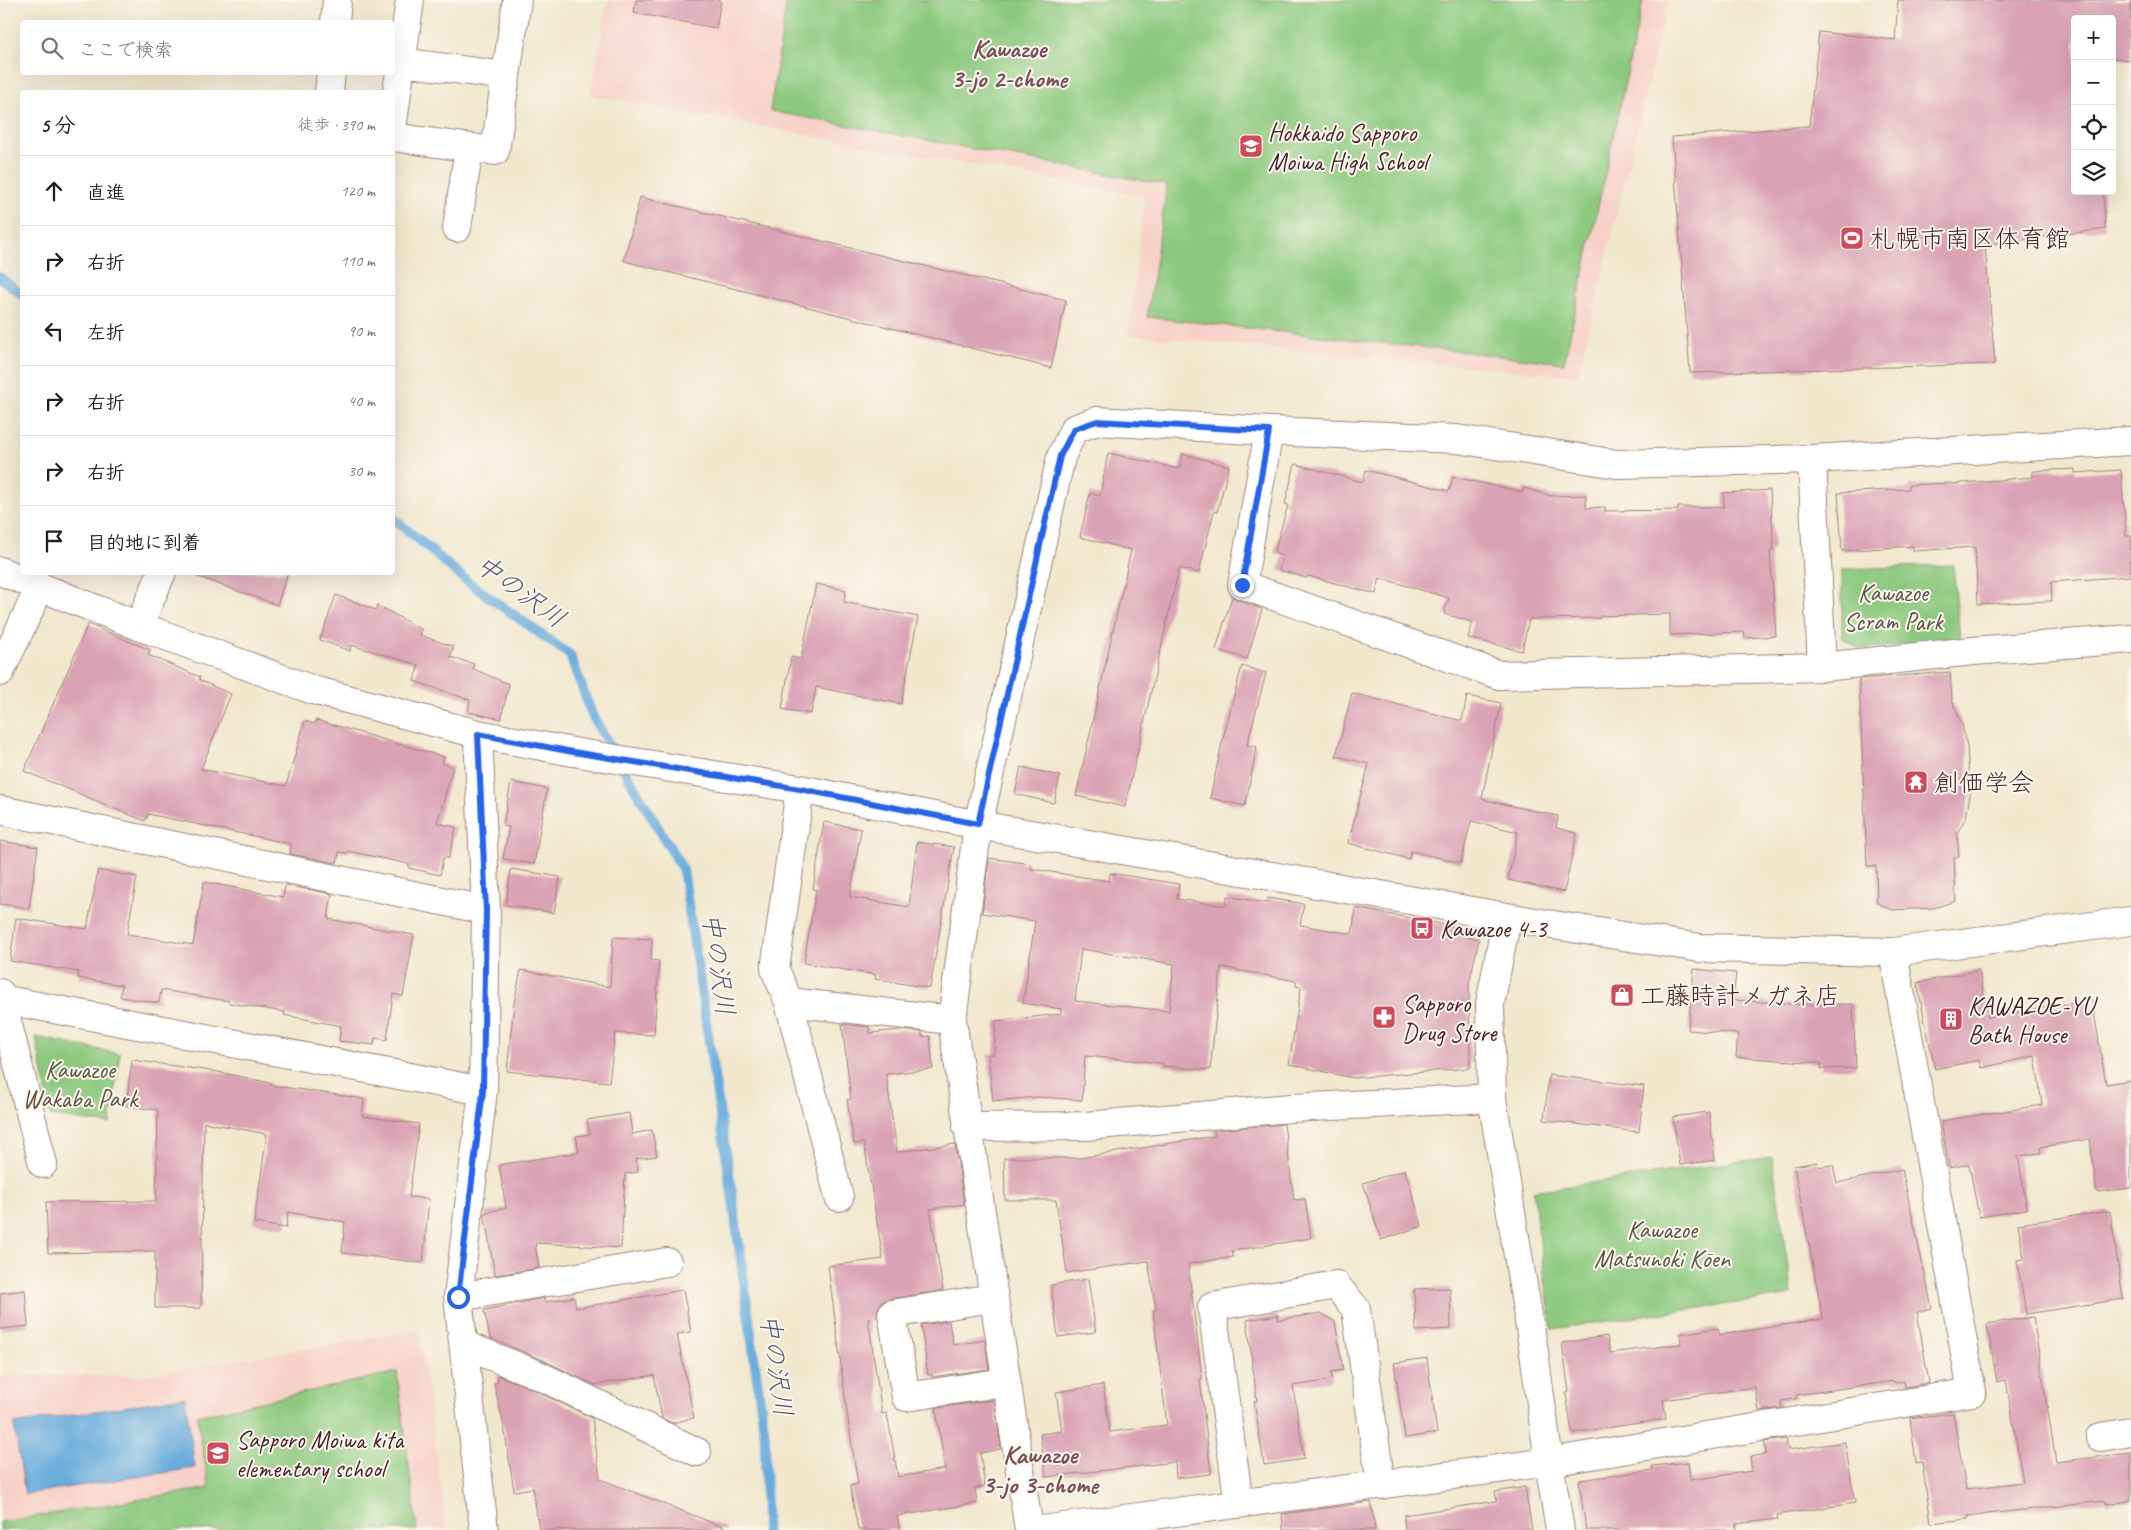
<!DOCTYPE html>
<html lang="ja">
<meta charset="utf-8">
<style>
body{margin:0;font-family:Caveat,"Klee One",sans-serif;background:#f6f6f6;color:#202124}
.controls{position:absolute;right:15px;top:15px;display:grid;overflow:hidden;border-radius:5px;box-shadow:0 5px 20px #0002}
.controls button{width:45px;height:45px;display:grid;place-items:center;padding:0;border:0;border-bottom:1px solid #e0e0e0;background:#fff;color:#202124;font:25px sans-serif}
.stop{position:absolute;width:15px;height:15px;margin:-11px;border:4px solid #2563eb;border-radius:50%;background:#fff}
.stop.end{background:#2563eb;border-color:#fff;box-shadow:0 1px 5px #0008}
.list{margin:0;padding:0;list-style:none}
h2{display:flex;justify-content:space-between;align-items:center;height:65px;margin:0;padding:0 20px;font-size:21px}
h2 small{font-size:16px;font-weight:400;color:#757577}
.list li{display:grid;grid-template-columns:32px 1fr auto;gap:15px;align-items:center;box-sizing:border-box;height:70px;padding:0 20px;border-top:1px solid #e0e0e0}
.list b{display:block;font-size:19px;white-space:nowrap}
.list em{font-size:16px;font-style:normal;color:#757577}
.icon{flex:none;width:28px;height:28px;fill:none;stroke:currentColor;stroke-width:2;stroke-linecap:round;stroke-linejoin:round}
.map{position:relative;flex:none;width:2131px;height:1530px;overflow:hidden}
.search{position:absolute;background:#fff;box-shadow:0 5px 20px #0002;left:20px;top:20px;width:375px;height:55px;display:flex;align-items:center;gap:12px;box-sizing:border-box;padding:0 18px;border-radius:5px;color:#757577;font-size:19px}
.panel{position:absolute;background:#fff;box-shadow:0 5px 20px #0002;left:20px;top:90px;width:375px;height:485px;border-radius:5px}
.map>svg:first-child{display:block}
.built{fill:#f7d1c7}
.green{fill:#8cc97f;stroke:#6b7455}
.water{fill:#67acdd;stroke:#586684}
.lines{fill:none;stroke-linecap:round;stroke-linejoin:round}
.stream{stroke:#67acdd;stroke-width:10}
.building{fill:#daa2b5;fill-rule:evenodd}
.minor-casing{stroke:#9e837c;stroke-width:30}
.minor{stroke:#fff;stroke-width:28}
.route{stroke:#2563eb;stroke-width:6}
.labels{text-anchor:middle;stroke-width:4;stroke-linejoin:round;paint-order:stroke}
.poi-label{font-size:25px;fill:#4a1f2b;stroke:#fbf7ec;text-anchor:start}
.park-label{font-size:25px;fill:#5e5244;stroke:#fbf7ec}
.neighbourhood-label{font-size:26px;font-weight:bold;fill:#7c4d5b;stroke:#fbf7ec}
.water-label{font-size:26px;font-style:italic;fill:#565772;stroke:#fbf7ec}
</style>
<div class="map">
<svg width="2131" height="1530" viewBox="0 0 2131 1530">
<rect width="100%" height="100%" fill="#fbf7ec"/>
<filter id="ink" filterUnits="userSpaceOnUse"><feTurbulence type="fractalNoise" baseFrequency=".02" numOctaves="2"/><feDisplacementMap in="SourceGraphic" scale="10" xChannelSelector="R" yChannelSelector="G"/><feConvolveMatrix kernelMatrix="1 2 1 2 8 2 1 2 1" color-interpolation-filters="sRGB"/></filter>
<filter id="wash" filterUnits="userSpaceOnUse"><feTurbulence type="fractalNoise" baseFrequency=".0096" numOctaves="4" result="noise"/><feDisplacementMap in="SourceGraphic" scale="20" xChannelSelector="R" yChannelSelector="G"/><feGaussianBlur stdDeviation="1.12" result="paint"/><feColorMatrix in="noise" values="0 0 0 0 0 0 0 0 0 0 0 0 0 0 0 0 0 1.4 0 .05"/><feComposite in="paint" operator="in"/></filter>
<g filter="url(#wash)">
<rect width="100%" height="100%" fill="#f1e7cd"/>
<path class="built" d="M 607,0 L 1668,0 L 1578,376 L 1128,335 L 1145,197 L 591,95 Z
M 419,1330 L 447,1530 L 0,1530 L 0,1377 L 14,1375 L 140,1376 Z"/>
<path class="green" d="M 787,0 L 1643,0 L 1564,363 L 1147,317 L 1167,185 L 770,111 Z
M 1953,565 L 1960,639 L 1860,649 L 1842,638 L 1842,569 Z
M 36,1037 L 120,1054 L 110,1124 L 51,1116 Z
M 1772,1157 L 1792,1295 L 1552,1329 L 1533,1191 Z
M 397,1372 L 417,1530 L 0,1530 L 0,1522 L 209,1488 L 197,1416 Z"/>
<path class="water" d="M 185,1397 L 195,1468 L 25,1494 L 14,1424 Z"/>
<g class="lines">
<path class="stream" d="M 0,277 L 22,295
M 392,517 L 468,582 L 570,655 L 593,717 L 683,870 L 732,1194 L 765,1437 L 766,1530"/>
</g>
<g id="blocks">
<path class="building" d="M 636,0 L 721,0 L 716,28 L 634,13 Z
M 1898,0 L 2131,0 L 2131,60 L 2112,58 L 2112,19 L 2075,19 L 2075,191 L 2103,191 L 2105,229 L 1985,245 L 1995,364 L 1690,373 L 1672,137 L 1809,126 L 1819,32 L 1895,40 Z
M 640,197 L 1066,300 L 1051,368 L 624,261 Z
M 1108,453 L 1179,469 L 1183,454 L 1229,466 L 1217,512 L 1214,511 L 1199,573 L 1179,568 L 1125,807 L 1076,796 L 1131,550 L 1080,537 L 1090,493 L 1100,496 Z
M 1295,464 L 1363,482 L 1366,470 L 1449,491 L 1453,477 L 1523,492 L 1524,488 L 1551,496 L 1586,495 L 1586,508 L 1605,507 L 1605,511 L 1678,510 L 1678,507 L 1724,507 L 1723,493 L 1770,490 L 1774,550 L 1770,551 L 1776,636 L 1745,638 L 1744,632 L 1670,635 L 1670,614 L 1600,616 L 1600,618 L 1529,619 L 1522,651 L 1468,638 L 1473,622 L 1444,614 L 1449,598 L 1380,578 L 1376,594 L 1308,576 L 1307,578 L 1279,570 L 1283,556 L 1274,553 L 1288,505 L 1285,504 Z
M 2075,469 L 2075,473 L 2121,470 L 2126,536 L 2131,536 L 2131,576 L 2051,582 L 2052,601 L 1978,604 L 1975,547 L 1913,551 L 1913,546 L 1842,551 L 1838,493 L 1909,489 L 1909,485 L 1951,483 L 1951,484 L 2033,477 L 2033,471 Z
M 197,572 L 288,572 L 277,605 L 196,576 Z
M 816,584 L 846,590 L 844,602 L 918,617 L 901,704 L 816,687 L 811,714 L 782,709 L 791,657 L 801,659 Z
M 336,595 L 376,610 L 377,605 L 422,630 L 420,635 L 454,647 L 450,657 L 474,664 L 473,669 L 509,684 L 501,719 L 468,712 L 470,700 L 414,681 L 419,665 L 351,645 L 350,651 L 320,640 Z
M 1232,597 L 1262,609 L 1247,659 L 1216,649 Z
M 88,624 L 150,650 L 148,655 L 200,677 L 199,680 L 231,694 L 201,769 L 286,786 L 305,721 L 315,724 L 316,720 L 444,757 L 442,763 L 453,767 L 437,823 L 456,827 L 449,858 L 443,858 L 440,875 L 409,868 L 409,864 L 348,851 L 348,853 L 339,852 L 337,863 L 290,854 L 291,844 L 148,814 L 145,821 L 24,771 Z
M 1242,666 L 1266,673 L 1247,745 L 1257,747 L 1245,806 L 1210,798 L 1224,734 Z
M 1950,672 L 1952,701 L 1962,724 L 1967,746 L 1970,795 L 1966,818 L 1957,833 L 1959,857 L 1954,857 L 1956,901 L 1934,908 L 1892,910 L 1877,903 L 1876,866 L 1867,866 L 1859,679 Z
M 1352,693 L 1462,721 L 1467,696 L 1501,703 L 1482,798 L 1486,799 L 1485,800 L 1558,816 L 1556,828 L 1577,833 L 1564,892 L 1508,880 L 1518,832 L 1471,821 L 1461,863 L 1411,851 L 1409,859 L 1348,843 L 1369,764 L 1336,756 Z
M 1021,767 L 1060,776 L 1054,803 L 1015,794 Z
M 511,782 L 547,789 L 534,864 L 503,859 L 509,827 L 503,826 Z
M 824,822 L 861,829 L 850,897 L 909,907 L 917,842 L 954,847 L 930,988 L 875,979 L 876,975 L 804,963 L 816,890 L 813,889 Z
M 0,841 L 38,847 L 29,908 L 0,904 Z
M 989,858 L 1031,864 L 1031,869 L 1109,881 L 1110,873 L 1179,884 L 1177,899 L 1226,906 L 1227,896 L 1267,903 L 1268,898 L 1304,904 L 1300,925 L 1352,934 L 1356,908 L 1467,929 L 1466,937 L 1479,939 L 1469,984 L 1470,1068 L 1353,1078 L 1289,1064 L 1301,987 L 1296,986 L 1296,981 L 1221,967 L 1210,1070 L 1163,1066 L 1163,1063 L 1085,1056 L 1082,1100 L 1038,1097 L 993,1101 L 988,1054 L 994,1054 L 996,1021 L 1061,1014 L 1061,1009 L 1023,1003 L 1035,921 L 982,913 ZM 1081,949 L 1174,964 L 1169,1011 L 1075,1001 Z
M 511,869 L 560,877 L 554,913 L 506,905 Z
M 98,870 L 137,877 L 127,934 L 193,945 L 204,882 L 283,897 L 285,885 L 332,894 L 328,919 L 414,935 L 403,996 L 393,994 L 387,1040 L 375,1038 L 374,1045 L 339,1041 L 341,1026 L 284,1015 L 285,1012 L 229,1003 L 229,1001 L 161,990 L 159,1003 L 120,997 L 122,985 L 78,978 L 79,972 L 10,961 L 16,918 L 87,929 Z
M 613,937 L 652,939 L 651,960 L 659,961 L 654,1035 L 615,1033 L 609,1082 L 507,1071 L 514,1003 L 521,970 L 610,987 Z
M 1694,969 L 1736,973 L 1733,1000 L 1807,1005 L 1853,1004 L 1856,1068 L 1821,1069 L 1821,1063 L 1736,1057 L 1738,1034 L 1688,1030 Z
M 1979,970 L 1988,1017 L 2092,1000 L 2106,1084 L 2131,1080 L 2131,1188 L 2097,1192 L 2090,1139 L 2040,1147 L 2041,1153 L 2018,1156 L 2027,1209 L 1979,1217 L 1969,1164 L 1949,1168 L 1941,1121 L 2042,1105 L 2035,1056 L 1981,1068 L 1979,1060 L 1935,1069 L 1917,983 Z
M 842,1024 L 869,1027 L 870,1033 L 900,1030 L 922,1032 L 922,1037 L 930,1036 L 933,1069 L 886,1074 L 897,1152 L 955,1144 L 964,1204 L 930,1209 L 943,1290 L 889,1299 L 882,1302 L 878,1308 L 877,1317 L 868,1318 L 882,1414 L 887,1413 L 898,1477 L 945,1469 L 936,1408 L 994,1400 L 1001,1449 L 980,1453 L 985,1486 L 975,1488 L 977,1503 L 897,1516 L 900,1530 L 858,1530 L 850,1486 L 858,1484 L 848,1419 L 828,1266 L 883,1259 L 864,1143 L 854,1144 L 847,1100 L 851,1099 Z
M 132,1060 L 218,1072 L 271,1083 L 270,1085 L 364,1099 L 362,1116 L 419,1124 L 409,1197 L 429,1199 L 423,1263 L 342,1253 L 345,1222 L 288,1212 L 286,1228 L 254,1223 L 267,1134 L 204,1122 L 201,1308 L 155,1308 L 155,1251 L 48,1253 L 46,1202 L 156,1201 L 158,1110 L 126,1106 Z
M 1549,1075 L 1644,1086 L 1639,1132 L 1544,1120 Z
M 1709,1112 L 1715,1160 L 1680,1165 L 1673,1117 Z
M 629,1113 L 632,1134 L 652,1130 L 657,1156 L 636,1159 L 638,1172 L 625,1174 L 621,1248 L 535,1243 L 539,1268 L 495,1275 L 484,1213 L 506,1208 L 499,1165 L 579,1152 L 576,1136 L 590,1134 L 587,1120 Z
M 1284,1124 L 1294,1200 L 1305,1199 L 1311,1238 L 1232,1251 L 1233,1257 L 1188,1264 L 1202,1378 L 1200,1379 L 1211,1474 L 1176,1478 L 1175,1462 L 1046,1477 L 1040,1434 L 1062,1431 L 1056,1392 L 1103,1385 L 1110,1432 L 1167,1425 L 1153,1311 L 1156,1310 L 1148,1261 L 1067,1273 L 1056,1200 L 1005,1200 L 1004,1158 L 1080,1158 L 1215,1136 L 1214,1130 Z
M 1817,1162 L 1818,1167 L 1833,1165 L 1837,1183 L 1902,1169 L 1932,1308 L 1917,1312 L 1929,1383 L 1905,1387 L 1904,1381 L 1895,1383 L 1894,1381 L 1796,1395 L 1796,1399 L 1781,1401 L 1782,1408 L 1759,1411 L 1755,1387 L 1663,1400 L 1666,1419 L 1572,1433 L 1566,1393 L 1569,1392 L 1562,1343 L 1607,1336 L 1610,1353 L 1681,1344 L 1680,1334 L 1718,1328 L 1720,1335 L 1823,1319 L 1794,1166 Z
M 1405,1170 L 1422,1226 L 1381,1240 L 1363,1183 Z
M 2110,1211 L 2123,1299 L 2026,1314 L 2017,1260 L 2024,1259 L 2018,1224 Z
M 1088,1279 L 1096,1332 L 1058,1337 L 1051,1285 Z
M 1450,1288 L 1451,1329 L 1416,1331 L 1414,1289 Z
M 25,1290 L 28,1326 L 0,1329 L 0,1293 Z
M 683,1290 L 691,1332 L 677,1334 L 694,1418 L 672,1423 L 662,1418 L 654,1375 L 595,1385 L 543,1360 L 490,1338 L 484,1310 L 544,1298 L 545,1302 L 574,1297 L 576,1308 Z
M 1321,1313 L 1335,1322 L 1343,1370 L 1331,1372 L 1332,1380 L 1293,1386 L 1304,1459 L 1264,1465 L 1254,1401 L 1257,1401 L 1247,1320 L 1278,1315 L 1278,1320 Z
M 2033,1317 L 2056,1462 L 2131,1453 L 2131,1501 L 2106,1504 L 2106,1501 L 1968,1516 L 1968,1519 L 1931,1523 L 1922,1462 L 1916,1463 L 1910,1418 L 1953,1413 L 1966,1489 L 2023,1482 L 2006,1380 L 1997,1382 L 1987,1324 Z
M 949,1321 L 953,1345 L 985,1340 L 989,1369 L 932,1377 L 932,1375 L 928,1375 L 921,1325 Z
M 1427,1358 L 1437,1433 L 1405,1438 L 1394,1363 Z
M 497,1375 L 530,1388 L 592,1418 L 600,1479 L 726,1528 L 726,1530 L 539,1530 L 533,1488 L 514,1491 L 505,1432 L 494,1383 L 498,1382 Z
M 1786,1439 L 1788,1450 L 1845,1442 L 1855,1503 L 1777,1515 L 1778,1519 L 1736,1524 L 1737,1530 L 1586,1530 L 1579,1480 L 1653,1470 L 1652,1466 L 1688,1462 L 1690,1480 L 1752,1471 L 1750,1457 L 1766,1454 L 1764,1442 Z
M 1525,1487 L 1532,1530 L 1405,1530 L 1404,1515 L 1497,1501 L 1495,1492 Z
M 1371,1502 L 1375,1530 L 1283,1530 L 1282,1514 Z"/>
</g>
</g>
<g filter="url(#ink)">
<use href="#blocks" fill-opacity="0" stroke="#9e837c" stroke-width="1"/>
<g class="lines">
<g class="minor-casing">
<path id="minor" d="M 335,22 L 337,0
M 402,62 L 506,76
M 329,92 L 331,72
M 392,129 L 410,0
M 392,137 L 495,151 L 517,0
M 457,228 L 469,148
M 1269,431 L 1242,585 L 1499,675 L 1822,667 L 1973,651 L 2131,639
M 1812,459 L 1822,667
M 0,571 L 139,626 L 313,690 L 478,734 L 573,752 L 800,789 L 978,825 L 1547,924 L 1700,948 L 1893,952 L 2131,921
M 139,626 L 162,572
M 0,672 L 40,587
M 478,734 L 486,910 L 483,1091 L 458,1297 L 484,1530
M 800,789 L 775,969 L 789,1002 L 952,1020
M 0,810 L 486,910
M 1507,917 L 1490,1004 L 1492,1098 L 1534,1352 L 1549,1462 L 1560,1530
M 0,993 L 43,1164
M 1,999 L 483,1091
M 789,1002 L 839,1197
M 967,1127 L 1086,1126 L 1291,1108 L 1492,1098
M 458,1297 L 667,1262
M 993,1298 L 892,1314 L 906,1397 L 1005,1382
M 464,1345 L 536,1374 L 697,1452
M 2100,1437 L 2131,1432
M 1239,1504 L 1212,1307 L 1336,1285 L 1356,1309 L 1381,1485
M 1029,1530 L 952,1020 L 978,825 L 1061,457 L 1074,429 L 1097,421 L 1269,431 L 1457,439 L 1617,464 L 1812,459 L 2131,441
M 1042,1530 L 1549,1462 L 1972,1392 L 1893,952"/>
</g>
<use href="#minor" class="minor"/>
</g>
</g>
<g class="lines" filter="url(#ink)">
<path class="route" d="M 458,1297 L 483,1091 L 486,910 L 478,734 L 573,752 L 800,789 L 978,824 L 1060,456 L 1074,429 L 1097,421 L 1269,431 L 1242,585"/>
</g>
<defs>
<g id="school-square" transform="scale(1.25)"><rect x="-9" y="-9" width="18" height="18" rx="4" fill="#d1495b" stroke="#fbf7ec"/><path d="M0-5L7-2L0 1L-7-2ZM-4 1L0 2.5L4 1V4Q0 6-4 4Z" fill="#fff"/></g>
<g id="stadium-square" transform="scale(1.25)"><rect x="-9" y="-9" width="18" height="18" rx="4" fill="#d1495b" stroke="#fbf7ec"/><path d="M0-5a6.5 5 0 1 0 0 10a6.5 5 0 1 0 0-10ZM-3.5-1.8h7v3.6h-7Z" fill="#fff"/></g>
<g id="temple-square" transform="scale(1.25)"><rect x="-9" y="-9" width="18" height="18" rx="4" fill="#d1495b" stroke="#fbf7ec"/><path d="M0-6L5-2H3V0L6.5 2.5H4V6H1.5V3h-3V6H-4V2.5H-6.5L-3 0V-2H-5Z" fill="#fff"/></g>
<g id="bus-square" transform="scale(1.25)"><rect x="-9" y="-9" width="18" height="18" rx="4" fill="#d1495b" stroke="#fbf7ec"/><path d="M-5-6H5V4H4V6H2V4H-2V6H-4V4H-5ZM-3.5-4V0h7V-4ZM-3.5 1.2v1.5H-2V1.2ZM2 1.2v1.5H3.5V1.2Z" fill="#fff"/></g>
<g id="shop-square" transform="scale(1.25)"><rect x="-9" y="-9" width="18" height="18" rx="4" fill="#d1495b" stroke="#fbf7ec"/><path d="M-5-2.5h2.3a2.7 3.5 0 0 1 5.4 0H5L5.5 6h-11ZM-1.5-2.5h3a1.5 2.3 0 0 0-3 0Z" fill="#fff"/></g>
<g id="pharmacy-square" transform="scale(1.25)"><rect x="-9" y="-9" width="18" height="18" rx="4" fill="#d1495b" stroke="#fbf7ec"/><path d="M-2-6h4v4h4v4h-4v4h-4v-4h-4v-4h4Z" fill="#fff"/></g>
<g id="building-square" transform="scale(1.25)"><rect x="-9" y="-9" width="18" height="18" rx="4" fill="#d1495b" stroke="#fbf7ec"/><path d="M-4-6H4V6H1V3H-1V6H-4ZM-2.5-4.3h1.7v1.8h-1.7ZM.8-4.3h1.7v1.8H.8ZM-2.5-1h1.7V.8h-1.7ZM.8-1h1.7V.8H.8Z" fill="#fff"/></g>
</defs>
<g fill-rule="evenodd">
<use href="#school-square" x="1251" y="146"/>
<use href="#stadium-square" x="1852" y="238"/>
<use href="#temple-square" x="1916" y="782"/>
<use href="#bus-square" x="1422" y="928"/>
<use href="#shop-square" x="1622" y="995"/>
<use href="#pharmacy-square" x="1384" y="1017"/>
<use href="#building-square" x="1951" y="1019"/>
<use href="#school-square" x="218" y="1453"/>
</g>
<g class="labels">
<g class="poi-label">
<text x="1268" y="141">Hokkaido Sapporo<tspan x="1268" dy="29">Moiwa High School</tspan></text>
<text x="1870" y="247">札幌市南区体育館</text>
<text x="1934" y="791">創価学会</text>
<text x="1440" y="937">Kawazoe 4-3</text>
<text x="1640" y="1004">工藤時計メガネ店</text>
<text x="1402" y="1012">Sapporo<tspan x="1402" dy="29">Drug Store</tspan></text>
<text x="1968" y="1014">KAWAZOE-YU<tspan x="1968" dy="29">Bath House</tspan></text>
<text x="236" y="1448">Sapporo Moiwa kita<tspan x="236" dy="29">elementary school</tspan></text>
</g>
<g class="park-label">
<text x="1893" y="601">Kawazoe<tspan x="1893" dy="29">Scram Park</tspan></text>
<text x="80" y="1078">Kawazoe<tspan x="80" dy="29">Wakaba Park</tspan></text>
<text x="1662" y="1238">Kawazoe<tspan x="1662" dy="29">Matsunoki Kōen</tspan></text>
</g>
<g class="neighbourhood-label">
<text x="1009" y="57">Kawazoe<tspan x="1009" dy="30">3-jo 2-chome</tspan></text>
<text x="1040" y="1463">Kawazoe<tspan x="1040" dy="30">3-jo 3-chome</tspan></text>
</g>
<g class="water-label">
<text transform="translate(521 591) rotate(36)" y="9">中の沢川</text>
<text transform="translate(719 964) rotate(82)" y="9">中の沢川</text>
<text transform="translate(777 1365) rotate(82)" y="9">中の沢川</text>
</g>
</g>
</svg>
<div class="controls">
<button>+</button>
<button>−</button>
<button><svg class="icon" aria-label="locate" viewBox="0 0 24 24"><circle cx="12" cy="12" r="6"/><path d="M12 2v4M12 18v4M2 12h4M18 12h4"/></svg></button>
<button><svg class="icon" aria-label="layers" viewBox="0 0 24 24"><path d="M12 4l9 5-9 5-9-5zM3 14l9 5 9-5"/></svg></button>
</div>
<div class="stop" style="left:458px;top:1297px"></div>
<div class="stop end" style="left:1242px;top:585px"></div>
<div class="search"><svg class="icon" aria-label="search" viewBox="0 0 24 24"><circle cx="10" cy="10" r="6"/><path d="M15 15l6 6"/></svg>ここで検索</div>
<section class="panel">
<h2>5 分<small>徒歩 · 390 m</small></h2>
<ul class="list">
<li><svg class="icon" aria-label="ahead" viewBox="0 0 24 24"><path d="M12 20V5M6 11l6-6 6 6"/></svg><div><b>直進</b></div><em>120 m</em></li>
<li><svg class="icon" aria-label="right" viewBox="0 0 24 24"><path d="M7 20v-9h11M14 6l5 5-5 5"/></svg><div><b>右折</b></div><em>110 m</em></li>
<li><svg class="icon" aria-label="left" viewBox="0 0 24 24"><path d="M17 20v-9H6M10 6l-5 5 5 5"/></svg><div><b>左折</b></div><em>90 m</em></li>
<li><svg class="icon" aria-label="right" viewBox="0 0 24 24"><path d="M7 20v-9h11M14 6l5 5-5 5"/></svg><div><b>右折</b></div><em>40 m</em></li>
<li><svg class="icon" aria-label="right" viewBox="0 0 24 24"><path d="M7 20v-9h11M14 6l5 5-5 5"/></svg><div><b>右折</b></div><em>30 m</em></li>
<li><svg class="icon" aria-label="arrive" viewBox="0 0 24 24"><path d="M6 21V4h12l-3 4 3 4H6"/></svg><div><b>目的地に到着</b></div></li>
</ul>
</section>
</div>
